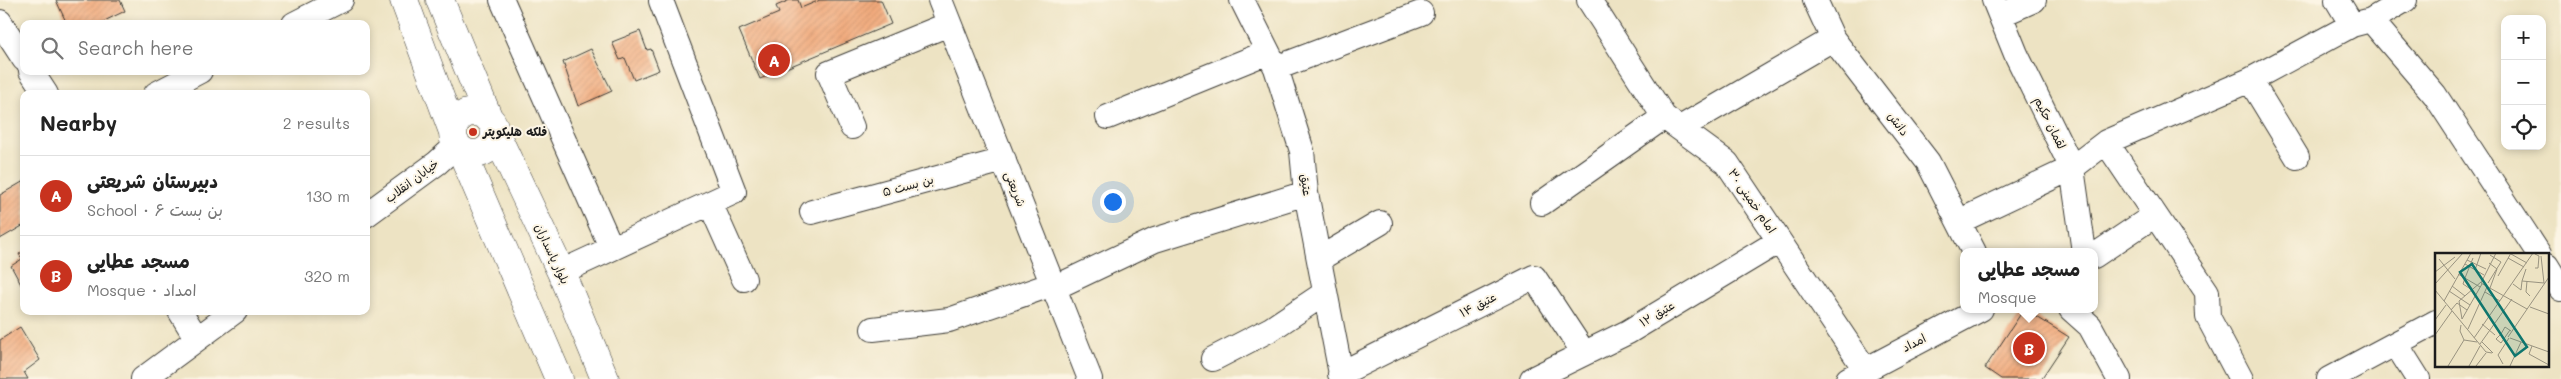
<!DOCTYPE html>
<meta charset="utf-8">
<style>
body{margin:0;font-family:Mali,"Playpen Sans Arabic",sans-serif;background:#f2f2f2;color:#222}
.controls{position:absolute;right:15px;top:15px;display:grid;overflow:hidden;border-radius:10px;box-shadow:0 2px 8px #0003}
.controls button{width:45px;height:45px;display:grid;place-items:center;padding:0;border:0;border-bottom:1px solid #e0e0e0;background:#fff;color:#222;font:25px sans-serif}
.you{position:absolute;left:1112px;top:201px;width:18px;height:18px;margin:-12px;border:4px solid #fff;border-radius:50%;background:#1a73e8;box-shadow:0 0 0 8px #1a73e833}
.badge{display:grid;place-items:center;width:32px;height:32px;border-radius:50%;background:#c8321e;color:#fff;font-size:16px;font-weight:700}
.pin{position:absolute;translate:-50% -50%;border:2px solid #fff;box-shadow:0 1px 5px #0006}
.popup{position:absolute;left:1960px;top:248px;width:138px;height:65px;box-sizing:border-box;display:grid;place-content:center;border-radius:10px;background:#fff;filter:drop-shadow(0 1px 4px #0005);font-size:16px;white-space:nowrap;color:#767676}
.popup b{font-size:19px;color:#222}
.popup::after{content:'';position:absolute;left:50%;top:100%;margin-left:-10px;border:10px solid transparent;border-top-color:#fff}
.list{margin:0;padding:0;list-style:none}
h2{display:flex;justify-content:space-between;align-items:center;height:65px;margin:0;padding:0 20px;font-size:21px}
h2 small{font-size:16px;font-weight:400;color:#767676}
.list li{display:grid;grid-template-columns:32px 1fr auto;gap:15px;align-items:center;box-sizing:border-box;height:80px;padding:0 20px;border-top:1px solid #e0e0e0}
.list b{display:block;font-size:19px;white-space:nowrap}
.list p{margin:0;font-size:16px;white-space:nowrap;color:#767676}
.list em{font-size:16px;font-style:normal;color:#767676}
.icon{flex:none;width:28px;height:28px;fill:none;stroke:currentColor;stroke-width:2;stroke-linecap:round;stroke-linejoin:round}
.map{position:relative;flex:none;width:2561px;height:379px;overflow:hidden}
.search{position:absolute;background:#fff;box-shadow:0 2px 8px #0003;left:20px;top:20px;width:350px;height:55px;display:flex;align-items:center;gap:12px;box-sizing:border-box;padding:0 18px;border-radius:10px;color:#767676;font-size:19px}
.panel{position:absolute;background:#fff;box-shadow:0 2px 8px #0003;left:20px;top:90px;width:350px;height:225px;border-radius:10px}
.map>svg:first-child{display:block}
.building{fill:url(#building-hatch)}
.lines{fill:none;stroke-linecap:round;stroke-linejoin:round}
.minor-casing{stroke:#3b3a35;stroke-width:26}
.major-casing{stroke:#3b3a35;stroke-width:29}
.minor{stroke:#fff;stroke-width:24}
.major{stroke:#fff;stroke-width:28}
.poi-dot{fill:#c8321e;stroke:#fcf5e5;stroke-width:2}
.labels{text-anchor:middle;stroke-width:4;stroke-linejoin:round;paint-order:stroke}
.street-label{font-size:12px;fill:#1c1c1c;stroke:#fcf5e5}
.poi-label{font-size:12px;font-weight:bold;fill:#1c1c1c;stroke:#fcf5e5;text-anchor:start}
.inset-road{fill:none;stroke:#999380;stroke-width:1}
.view{fill:#0f766e;fill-opacity:0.15;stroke:#0f766e;stroke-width:2.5}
.inset-edge{fill:none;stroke:#1c1c1c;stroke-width:2.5}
</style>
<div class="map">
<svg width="2561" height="379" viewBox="0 0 2561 379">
<defs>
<pattern id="building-hatch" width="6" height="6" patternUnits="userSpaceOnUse" patternTransform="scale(1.25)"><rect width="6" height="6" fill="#f1a778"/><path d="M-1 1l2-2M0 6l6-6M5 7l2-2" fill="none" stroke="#ce8f67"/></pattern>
</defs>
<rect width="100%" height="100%" fill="#fcf5e5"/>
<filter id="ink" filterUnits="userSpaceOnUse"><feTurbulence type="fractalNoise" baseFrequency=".02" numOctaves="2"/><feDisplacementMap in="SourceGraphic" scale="10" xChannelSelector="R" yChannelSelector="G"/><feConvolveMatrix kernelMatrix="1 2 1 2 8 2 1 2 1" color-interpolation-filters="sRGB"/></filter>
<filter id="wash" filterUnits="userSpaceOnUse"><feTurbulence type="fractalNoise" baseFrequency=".0096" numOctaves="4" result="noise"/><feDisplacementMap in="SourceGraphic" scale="20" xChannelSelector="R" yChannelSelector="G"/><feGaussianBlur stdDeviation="1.12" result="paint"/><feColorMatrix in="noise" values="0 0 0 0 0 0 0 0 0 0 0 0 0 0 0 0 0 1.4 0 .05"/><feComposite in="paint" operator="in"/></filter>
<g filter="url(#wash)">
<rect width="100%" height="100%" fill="#ede3c3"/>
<g id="blocks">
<path class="building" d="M 56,0 L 120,0 L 125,11 L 98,24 L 67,24 Z
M 790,0 L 798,0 L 801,8 L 820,0 L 881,0 L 891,24 L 760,79 L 739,30 L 779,13 L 776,6 Z
M 640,31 L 647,50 L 651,49 L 659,70 L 634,80 L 625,58 L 620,60 L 612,42 Z
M 591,49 L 612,91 L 578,106 L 563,62 Z
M 24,181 L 24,225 L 0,239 L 0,195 Z
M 24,251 L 24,290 L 11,266 L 22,259 L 19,254 Z
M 2024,309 L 2069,337 L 2041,379 L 2001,379 L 1985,368 Z
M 20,327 L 40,360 L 24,372 L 28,379 L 0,379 L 0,340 Z"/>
</g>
</g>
<g filter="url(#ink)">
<use href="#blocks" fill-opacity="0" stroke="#3b3a35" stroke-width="1"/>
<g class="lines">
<g class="minor-casing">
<path id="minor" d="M 502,0 L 611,247
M 940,0 L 1090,379
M 1242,0 L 1276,68 L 1302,151 L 1306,193 L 1342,379
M 1589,0 L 1664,117 L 1727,163 L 1865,369
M 1815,0 L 1833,39 L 1928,162 L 1974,252
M 1994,0 L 2016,54 L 2072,168 L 2084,252
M 2337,0 L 2352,25
M 2000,15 L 2034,0
M 2371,20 L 2435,95 L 2539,254
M 0,22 L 24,59
M 294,24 L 341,0
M 1276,68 L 1421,13
M 31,71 L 46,94
M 2250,80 L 2297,157
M 156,94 L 200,71
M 1108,117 L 1268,52
M 852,127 L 829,73 L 949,24
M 1680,128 L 1833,39
M 2106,142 L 2207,292 L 2208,317 L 2241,379
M 710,203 L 744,279
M 1542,203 L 1664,117
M 812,212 L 1004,160
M 366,215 L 437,163 L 457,145
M 1960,221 L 2072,168 L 2106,142 L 2250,80 L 2352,25 L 2371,20 L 2405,0
M 2094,256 L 2155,215
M 1319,259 L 1380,223
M 2547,266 L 2561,289
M 561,272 L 734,192 L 661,1
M 1054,288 L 1155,240 L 1306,193
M 2071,309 L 2090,326 L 2119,379
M 180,311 L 197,339
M 873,329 L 949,320 L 1053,284
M 2396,344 L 2418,379
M 1213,359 L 1271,329 L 1325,293
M 1340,374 L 1534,277 L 1584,353
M 143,379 L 235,311
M 1532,379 L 1628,332 L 1779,241
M 1848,379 L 1981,309
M 2329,379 L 2436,322"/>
</g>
<g class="major-casing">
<path id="major" d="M 404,0 L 453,132
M 440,0 L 489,119
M453 133a21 21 0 1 1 42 0a21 21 0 1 1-42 0Z
M 495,132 L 561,272 L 605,379
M 461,150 L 559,379"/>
</g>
<use href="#minor" class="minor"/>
<use href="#major" class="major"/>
</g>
</g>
<circle class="poi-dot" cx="473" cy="132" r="5"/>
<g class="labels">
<g class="street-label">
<text transform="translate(2050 123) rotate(64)" y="4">لقمان حکیم</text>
<text transform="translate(1898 124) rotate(53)" y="4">دانش</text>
<text transform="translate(412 181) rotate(-37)" y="4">خیابان انقلاب</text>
<text transform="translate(1306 185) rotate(83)" y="4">عتیق</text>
<text transform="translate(908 186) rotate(-15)" y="4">بن بست ۵</text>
<text transform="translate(1015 189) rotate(68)" y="4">شریعتی</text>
<text transform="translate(1752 201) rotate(56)" y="4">امام خمینی ۳۰</text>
<text transform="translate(552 254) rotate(65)" y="4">بلوار پاسداران</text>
<text transform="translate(1478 305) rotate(-27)" y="4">عتیق ۱۴</text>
<text transform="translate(1657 314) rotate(-31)" y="4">عتیق ۱۲</text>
<text transform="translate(1914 343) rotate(-27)" y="4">امداد</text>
</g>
<g class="poi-label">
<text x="483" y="136">فلکه هلیکوپتر</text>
</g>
</g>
<g transform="translate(2435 253)">
<rect width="114" height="114" fill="#ede3c3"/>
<path class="inset-road" d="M 61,0 L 46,30 L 92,56M 76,1 L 92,10M 106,3 L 109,30M 73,5 L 89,14M 4,6 L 20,26M 32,7 L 51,16M 54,10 L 62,16 L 55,35M 30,11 L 49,22M 100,15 L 103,15 L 104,3 L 100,1M 91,16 L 87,28 L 109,30M 40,17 L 46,0M 0,19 L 20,4M 23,21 L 45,34M 63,23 L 76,0M 30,25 L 38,5M 30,25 L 28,31 L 37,37M 92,28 L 91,39 L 95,43M 53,30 L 66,9 L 55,2M 0,31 L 28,0M 78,31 L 86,37 L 87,28M 17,33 L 30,43M 0,37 L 51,99 L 57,100M 14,38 L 35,52M 50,39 L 65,48M 9,48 L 36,0M 95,54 L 114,61M 16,57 L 22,50 L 32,57M 27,66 L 24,48 L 46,29M 27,66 L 47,31M 0,67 L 11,52M 47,71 L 60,82M 26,72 L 25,78 L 29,87M 33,76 L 52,34M 66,81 L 70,74 L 76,78M 0,82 L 17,58M 65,82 L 61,86 L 66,90 L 75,77M 73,84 L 114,24M 39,85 L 98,0M 75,85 L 114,99M 47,89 L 58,100M 45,91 L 77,46M 97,93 L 94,101 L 114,112M 68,111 L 63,102 L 74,85M 13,113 L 29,87 L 42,89M 34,113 L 45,93M 41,113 L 51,100M 75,113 L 86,89"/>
<path class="view" d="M 37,11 L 92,94 L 80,103 L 25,19 Z"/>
<rect width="114" height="114" class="inset-edge"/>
</g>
</svg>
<div class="controls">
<button>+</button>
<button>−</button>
<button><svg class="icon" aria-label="locate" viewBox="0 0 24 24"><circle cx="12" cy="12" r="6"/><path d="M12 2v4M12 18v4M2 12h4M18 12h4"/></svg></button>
</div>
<div class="you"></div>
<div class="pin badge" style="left:774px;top:60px">A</div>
<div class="pin badge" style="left:2029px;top:348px">B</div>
<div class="popup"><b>مسجد عطایی</b>Mosque</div>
<div class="search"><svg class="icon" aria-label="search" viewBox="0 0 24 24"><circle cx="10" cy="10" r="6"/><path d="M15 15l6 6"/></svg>Search here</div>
<section class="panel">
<h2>Nearby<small>2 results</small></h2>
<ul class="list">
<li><span class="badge">A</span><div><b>دبیرستان شریعتی</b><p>School · بن بست ۶</p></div><em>130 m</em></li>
<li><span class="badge">B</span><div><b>مسجد عطایی</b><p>Mosque · امداد</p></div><em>320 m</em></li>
</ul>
</section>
</div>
